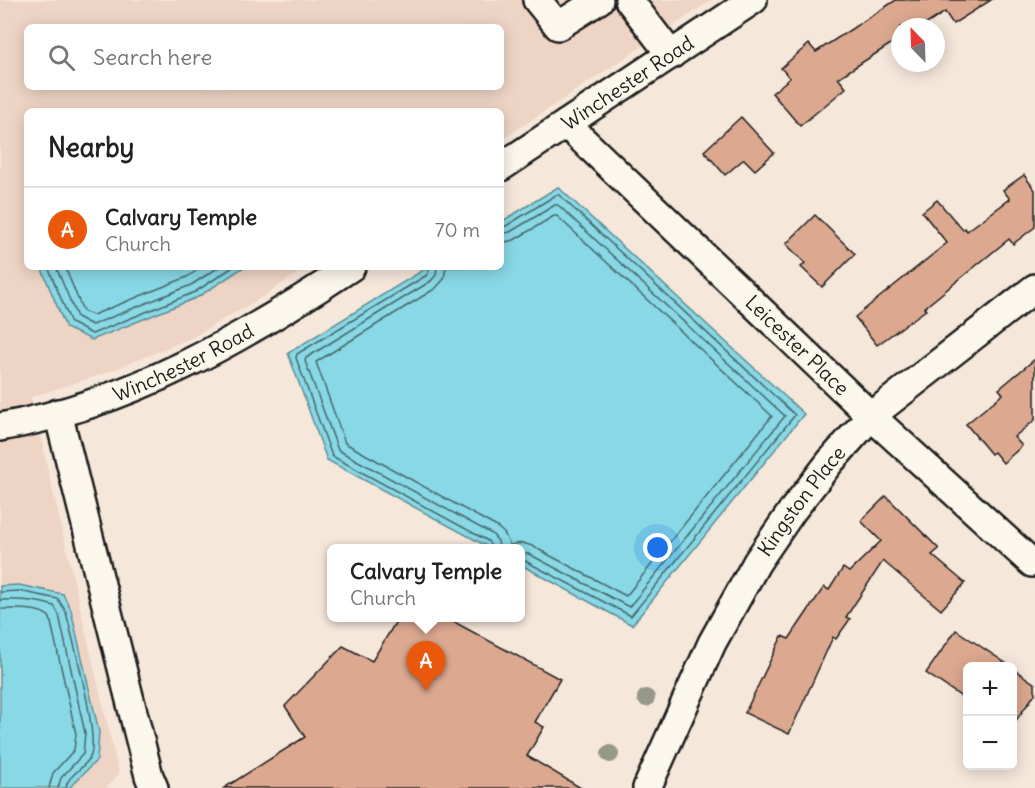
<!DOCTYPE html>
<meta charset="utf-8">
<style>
body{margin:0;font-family:Delius,sans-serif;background:#f6f6f6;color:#222}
.controls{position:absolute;right:18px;bottom:18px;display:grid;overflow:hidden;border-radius:9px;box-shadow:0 3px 15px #0003}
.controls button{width:54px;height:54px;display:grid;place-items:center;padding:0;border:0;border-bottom:2px solid #e0e0e0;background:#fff;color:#222;font:30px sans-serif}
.compass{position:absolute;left:891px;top:18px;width:54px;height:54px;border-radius:50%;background:#fff;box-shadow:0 3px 15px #0003;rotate:337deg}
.you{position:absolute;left:658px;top:548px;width:21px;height:21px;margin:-15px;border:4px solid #fff;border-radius:50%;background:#1a73e8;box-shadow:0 0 0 9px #1a73e833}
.badge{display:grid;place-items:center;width:39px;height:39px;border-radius:50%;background:#ea580c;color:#fff;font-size:20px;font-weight:700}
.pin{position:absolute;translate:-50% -50px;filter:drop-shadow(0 2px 3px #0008)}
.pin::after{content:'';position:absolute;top:32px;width:21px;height:18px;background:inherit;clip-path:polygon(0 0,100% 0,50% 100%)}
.popup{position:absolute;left:327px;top:544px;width:198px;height:78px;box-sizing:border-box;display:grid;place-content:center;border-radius:9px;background:#fff;filter:drop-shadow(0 2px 4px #0005);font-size:20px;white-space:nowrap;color:#767676}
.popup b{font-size:22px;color:#222}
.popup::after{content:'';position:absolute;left:50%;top:100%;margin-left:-12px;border:12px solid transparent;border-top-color:#fff}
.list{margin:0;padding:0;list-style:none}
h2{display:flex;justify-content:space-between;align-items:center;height:78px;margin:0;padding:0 24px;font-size:26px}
h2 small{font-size:20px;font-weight:400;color:#767676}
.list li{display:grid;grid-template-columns:39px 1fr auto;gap:18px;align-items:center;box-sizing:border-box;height:84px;padding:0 24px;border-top:2px solid #e0e0e0}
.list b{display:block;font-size:22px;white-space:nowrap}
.list p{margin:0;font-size:20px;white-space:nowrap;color:#767676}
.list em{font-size:20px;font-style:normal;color:#767676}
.icon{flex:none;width:33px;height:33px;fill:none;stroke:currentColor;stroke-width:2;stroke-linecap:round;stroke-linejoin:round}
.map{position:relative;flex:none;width:1035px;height:788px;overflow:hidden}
.search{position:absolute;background:#fff;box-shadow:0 3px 15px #0003;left:24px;top:24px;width:480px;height:66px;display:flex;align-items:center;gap:15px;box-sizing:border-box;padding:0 21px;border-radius:9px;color:#767676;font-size:22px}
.panel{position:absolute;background:#fff;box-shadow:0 3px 15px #0003;left:24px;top:108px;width:480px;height:162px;border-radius:9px}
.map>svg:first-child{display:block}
.built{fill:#eed4c4;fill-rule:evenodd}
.water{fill:#88d8e5;stroke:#5d8d95;stroke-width:1.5}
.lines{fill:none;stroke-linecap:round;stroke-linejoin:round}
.shore{stroke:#47676c;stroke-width:1.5}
.building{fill:#dca890;stroke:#1c1c1c;stroke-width:1.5}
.minor-casing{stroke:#1c1c1c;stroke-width:32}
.minor{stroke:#fbf7ec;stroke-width:27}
.tree{fill:#969888}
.labels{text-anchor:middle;stroke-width:5;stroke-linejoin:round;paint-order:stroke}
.street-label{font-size:20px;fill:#1c1c1c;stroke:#fbf7ec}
</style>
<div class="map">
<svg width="1035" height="788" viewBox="0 0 1035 788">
<rect width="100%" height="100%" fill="#f5e7da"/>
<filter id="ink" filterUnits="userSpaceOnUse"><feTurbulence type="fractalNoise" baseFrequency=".0167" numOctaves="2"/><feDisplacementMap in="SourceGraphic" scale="12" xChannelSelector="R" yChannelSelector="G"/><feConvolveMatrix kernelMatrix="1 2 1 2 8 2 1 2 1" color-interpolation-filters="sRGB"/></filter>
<g filter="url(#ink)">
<path class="built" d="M 0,0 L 712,0 L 501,140 L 501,111 L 27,111 L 27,267 L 307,267 L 262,297 L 191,338 L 103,374 L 31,397 L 119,774 L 106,788 L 0,788 ZM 27,27 L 501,27 L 501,87 L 27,87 Z"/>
<path class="water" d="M 558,187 L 804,414 L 632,625 L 521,565 L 520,548 L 490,548 L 327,460 L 288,353 L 428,267 L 501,267 L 501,222 Z
M 41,267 L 244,267 L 198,297 L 92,340 L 66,328 Z
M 19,585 L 63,594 L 71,610 L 99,732 L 97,760 L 69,788 L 0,788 L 0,586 Z"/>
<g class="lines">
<path class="shore" d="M 501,227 L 506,226 L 556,195 L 559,195 L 795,415 L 631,616 L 525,561 L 520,560
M 501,234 L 510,232 L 555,205 L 558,205 L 785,416 L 629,607 L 529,554 L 520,553
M 48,267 L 71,323 L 92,334 L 195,292 L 233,267
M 56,267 L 77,317 L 92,325 L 191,285 L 219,267
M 65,267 L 83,311 L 93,315 L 187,277 L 202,267
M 430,267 L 427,275 L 297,354 L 296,358 L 332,456 L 488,541 L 492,548
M 437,267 L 436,275 L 431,281 L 306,358 L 305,361 L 338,450 L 492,534 L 498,541 L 499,548
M 446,267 L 444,279 L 436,288 L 316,362 L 345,443 L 497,527 L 504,533 L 510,545 L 523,543 L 532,546 L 626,596 L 772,416 L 557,216 L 554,216 L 514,240 L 501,243
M 0,592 L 19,591 L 58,599 L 66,612 C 73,642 98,729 91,755 C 87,768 67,774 66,788
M 0,600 C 18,599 36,600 54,606 L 59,615 L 85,733 L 83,754 L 61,778 L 58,788
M 0,609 C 12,609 43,607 50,618 L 76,734 L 74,750 L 53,773 L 49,788"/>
</g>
<path class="building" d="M 896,0 L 991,0 L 953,24 L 945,12 L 922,27 L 900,27 L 900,38 L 838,78 L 846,88 L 800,126 L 772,93 L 790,78 L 781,68 L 809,44 L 816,52 Z
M 741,117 L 774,153 L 755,170 L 744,159 L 725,175 L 704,151 Z
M 1024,175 L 1035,190 L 1035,227 L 1013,244 L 1009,239 L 924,308 L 926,310 L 877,345 L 855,317 L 947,243 L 922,212 L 937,200 L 963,230 L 965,228 L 967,231 L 1010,199 L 1003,190 Z
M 815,215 L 855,254 L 822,287 L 801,267 L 805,263 L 786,244 Z
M 1035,359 L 1035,420 L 1014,437 L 1022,446 L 1003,463 L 994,452 L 991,454 L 966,424 L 1003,394 L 999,389 Z
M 886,496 L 939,549 L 932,555 L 965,583 L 941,610 L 883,561 L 846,617 L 850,619 L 836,639 L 833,637 L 789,734 L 745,713 L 782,636 L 789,639 L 824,587 L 829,590 L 843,568 L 849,572 L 881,541 L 861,521 Z
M 398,618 L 447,618 L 560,679 L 535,722 L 544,727 L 527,756 L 581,788 L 224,788 L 305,737 L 285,706 L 343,646 L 372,661 Z
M 956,630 L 1010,666 L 968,666 L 968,701 L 926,673 Z
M 1012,668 L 1035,684 L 1035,694 L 1012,726 Z"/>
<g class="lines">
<g class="minor-casing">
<g id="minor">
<path d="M 537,0 L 558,26 L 599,0"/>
<path d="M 629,0 L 671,55"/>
<path id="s1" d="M 566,124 L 871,416 L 1032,563"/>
<path id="s2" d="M 501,167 L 753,0"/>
<path d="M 58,413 L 149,776 L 154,788"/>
<path id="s3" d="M 0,427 C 128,405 244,338 351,267"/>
<path id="s4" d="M 647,788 L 712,643 L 757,562 L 792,511 L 830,462 L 871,416 L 1035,288"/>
</g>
</g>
<use href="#minor" class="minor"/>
</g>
<g class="tree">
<circle cx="646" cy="698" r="9"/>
<circle cx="610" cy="754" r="9"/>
</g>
</g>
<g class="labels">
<g class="street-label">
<text dy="7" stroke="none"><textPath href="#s2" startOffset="152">Winchester Road</textPath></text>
<text dy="7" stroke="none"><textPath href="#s1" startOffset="320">Leicester Place</textPath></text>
<text dy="7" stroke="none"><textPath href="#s3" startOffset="195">Winchester Road</textPath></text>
<text dy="7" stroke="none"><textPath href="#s4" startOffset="327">Kingston Place</textPath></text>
</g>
</g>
</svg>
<div class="controls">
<button>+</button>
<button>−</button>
</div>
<svg class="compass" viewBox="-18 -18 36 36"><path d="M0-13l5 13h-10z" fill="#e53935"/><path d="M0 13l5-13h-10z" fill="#767676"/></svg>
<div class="you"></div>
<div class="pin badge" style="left:426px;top:691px">A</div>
<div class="popup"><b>Calvary Temple</b>Church</div>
<div class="search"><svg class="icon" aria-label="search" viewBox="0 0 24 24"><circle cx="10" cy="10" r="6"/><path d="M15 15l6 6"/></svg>Search here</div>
<section class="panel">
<h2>Nearby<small></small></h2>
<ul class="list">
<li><span class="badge">A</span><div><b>Calvary Temple</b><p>Church</p></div><em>70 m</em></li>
</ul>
</section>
</div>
